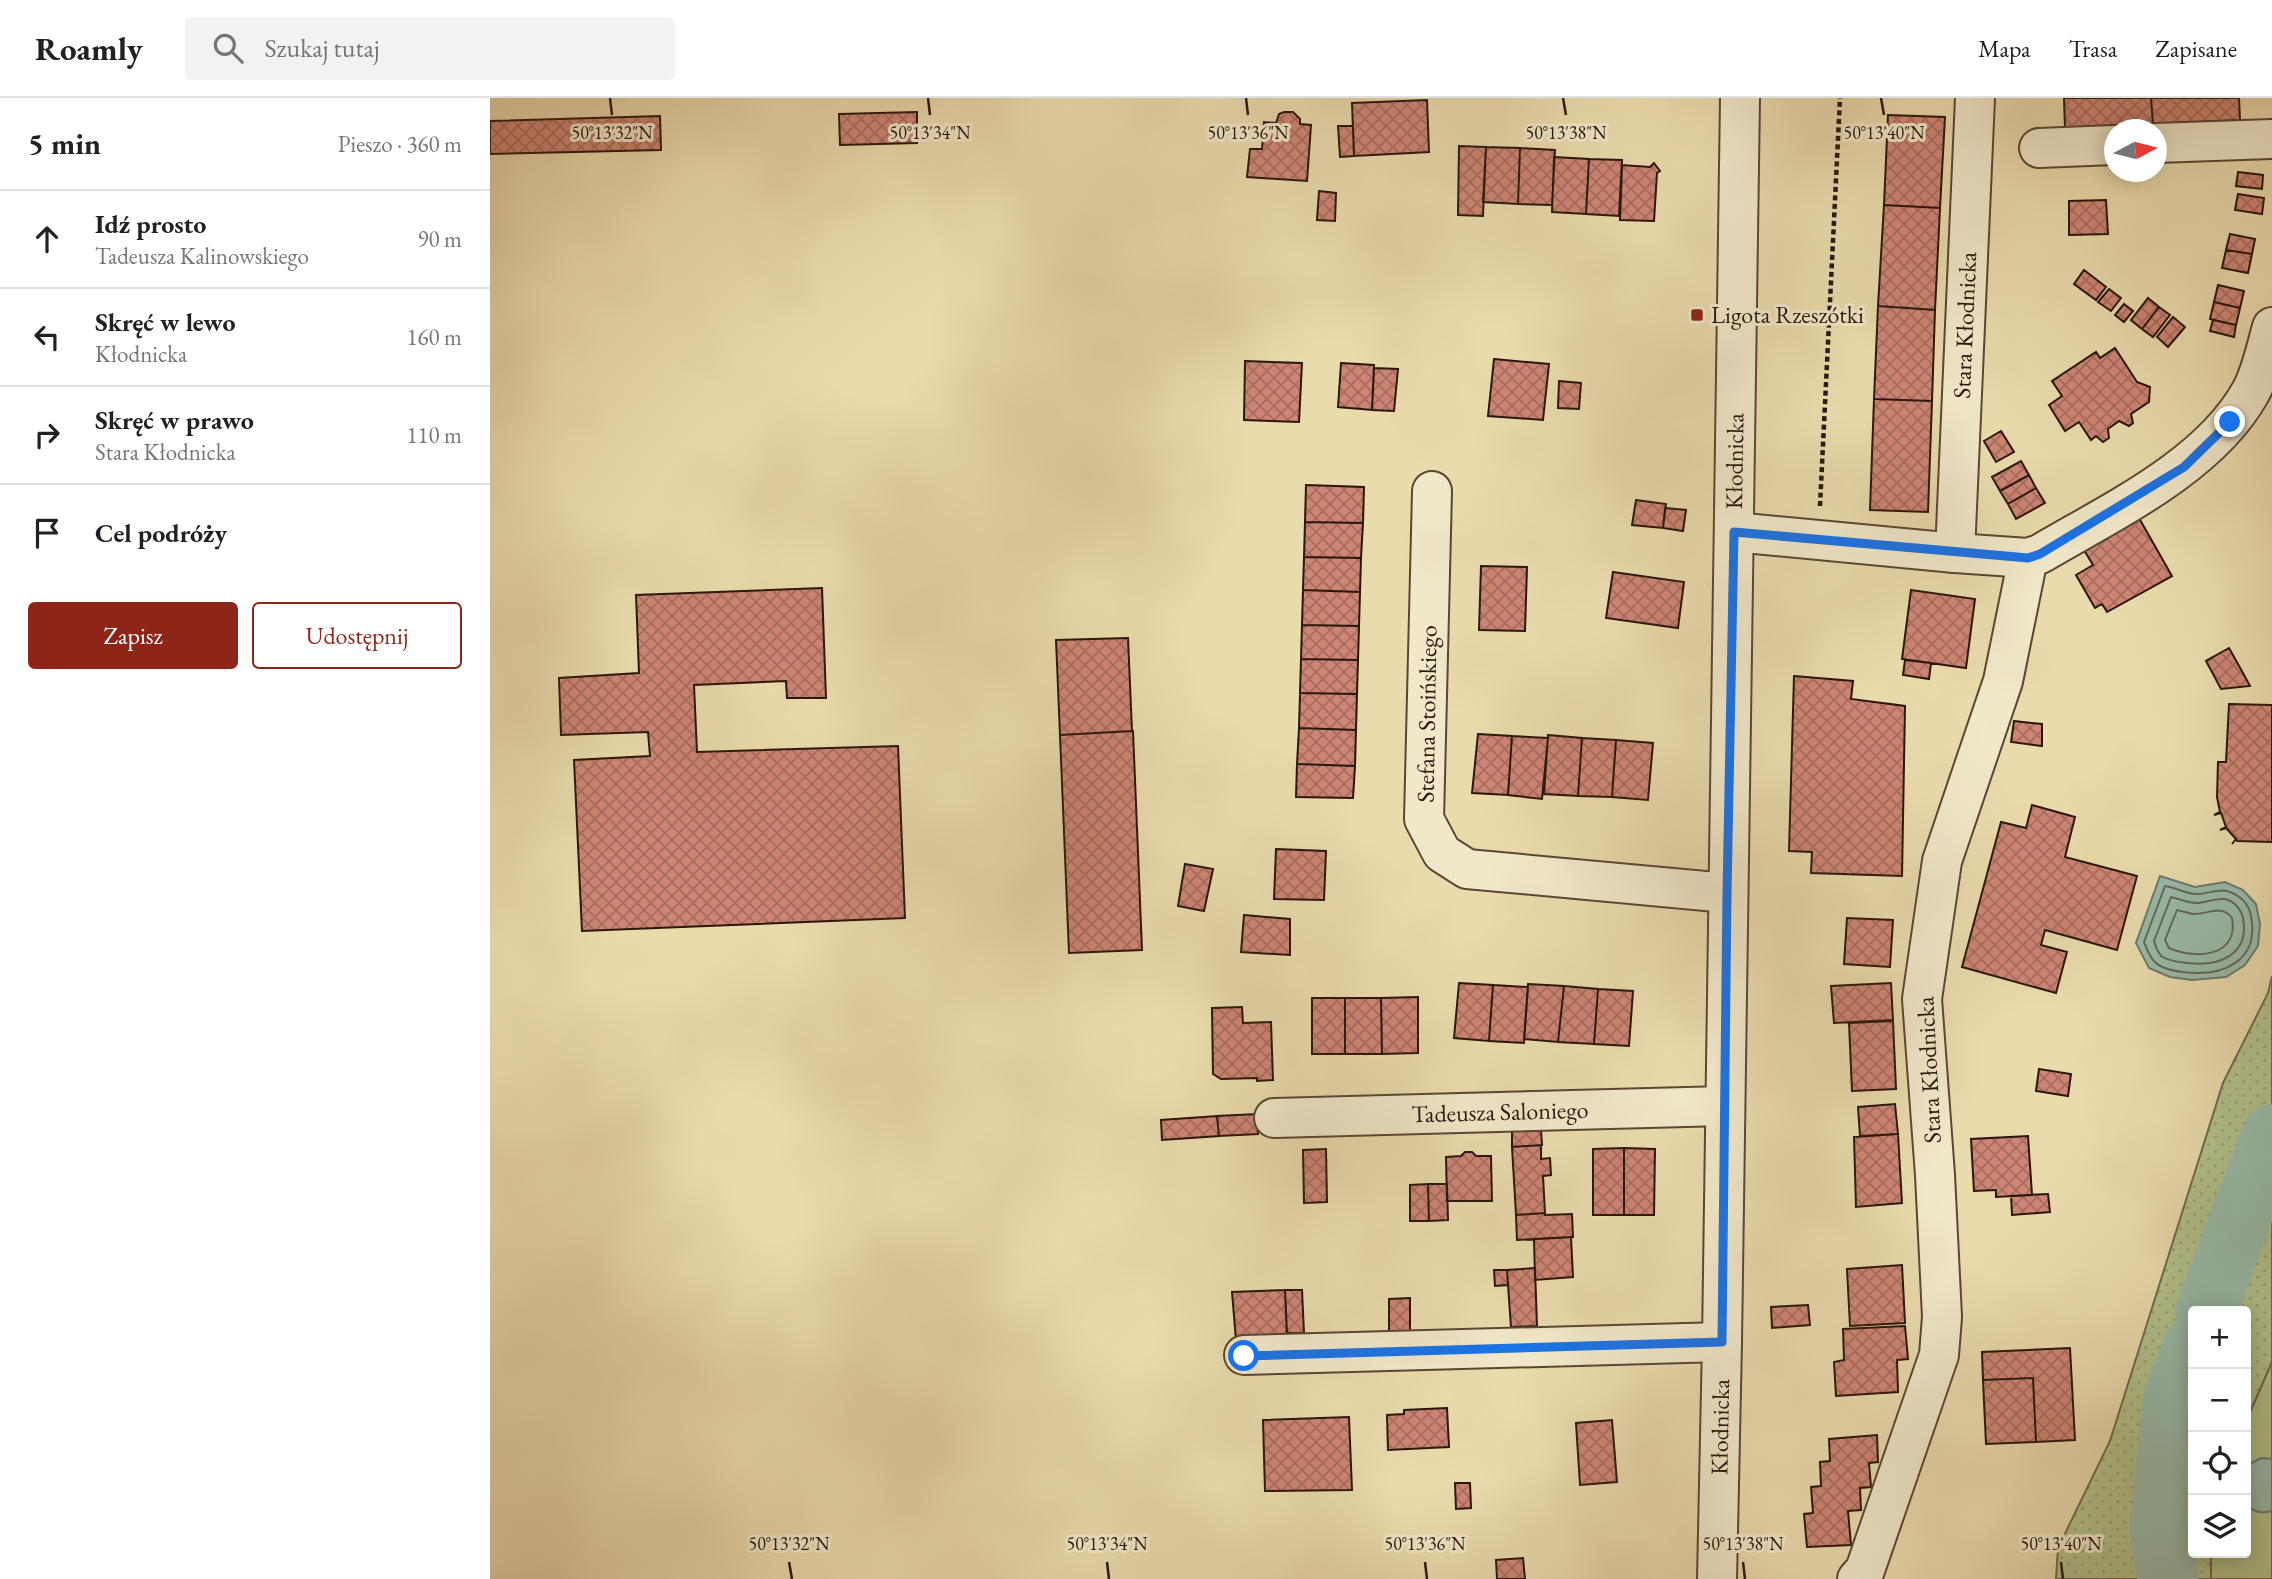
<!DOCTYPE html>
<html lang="pl">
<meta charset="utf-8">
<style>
body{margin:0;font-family:"EB Garamond",serif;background:#f2f2f2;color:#202124}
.controls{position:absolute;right:21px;bottom:21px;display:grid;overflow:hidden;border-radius:7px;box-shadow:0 4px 18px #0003}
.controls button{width:63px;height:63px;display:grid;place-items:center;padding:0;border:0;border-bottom:2px solid #e0e0e0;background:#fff;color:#202124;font:35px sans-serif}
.compass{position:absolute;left:1614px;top:21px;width:63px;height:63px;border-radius:50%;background:#fff;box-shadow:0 4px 18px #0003;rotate:83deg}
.stop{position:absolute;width:21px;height:21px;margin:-16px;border:5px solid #1a73e8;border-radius:50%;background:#fff}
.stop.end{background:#1a73e8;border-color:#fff;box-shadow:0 2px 7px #0008}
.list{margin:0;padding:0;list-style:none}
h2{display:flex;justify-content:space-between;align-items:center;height:91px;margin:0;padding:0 28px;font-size:30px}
h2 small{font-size:23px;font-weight:400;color:#757577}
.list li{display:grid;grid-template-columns:46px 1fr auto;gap:21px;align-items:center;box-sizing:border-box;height:98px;padding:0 28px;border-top:2px solid #e0e0e0}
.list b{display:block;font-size:26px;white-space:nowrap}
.list p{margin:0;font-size:23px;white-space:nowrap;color:#757577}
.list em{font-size:23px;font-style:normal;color:#757577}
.actions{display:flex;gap:14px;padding:21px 28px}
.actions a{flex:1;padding:16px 0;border:2px solid #8f2418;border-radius:7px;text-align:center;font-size:24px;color:#8f2418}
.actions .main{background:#8f2418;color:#fff}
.icon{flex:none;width:38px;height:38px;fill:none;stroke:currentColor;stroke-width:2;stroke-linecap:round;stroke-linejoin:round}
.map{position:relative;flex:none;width:1782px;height:1481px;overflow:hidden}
header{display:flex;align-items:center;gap:42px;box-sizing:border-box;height:98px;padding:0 35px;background:#fff;border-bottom:2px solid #e0e0e0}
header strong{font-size:33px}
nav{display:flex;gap:38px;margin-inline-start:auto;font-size:24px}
.search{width:490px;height:63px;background:#f2f2f2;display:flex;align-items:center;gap:18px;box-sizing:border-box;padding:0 24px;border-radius:7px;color:#757577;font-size:26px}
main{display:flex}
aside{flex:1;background:#fff}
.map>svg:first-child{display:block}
.grass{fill:url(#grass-dots);stroke:#6e6c4d;stroke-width:2}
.pitch{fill:#b2c18d;stroke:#6e6c4d;stroke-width:2}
.water{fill:#98bbab;stroke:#6c796c;stroke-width:2}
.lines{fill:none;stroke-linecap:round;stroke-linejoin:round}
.shore{stroke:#60685c;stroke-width:2}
.river{stroke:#98bbab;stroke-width:61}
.building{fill:url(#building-cross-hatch);stroke:#29160d;stroke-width:2}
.minor-casing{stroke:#594735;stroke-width:42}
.path{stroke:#29160d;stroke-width:4.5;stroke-dasharray:5 3.5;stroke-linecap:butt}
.minor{stroke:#f1e8ca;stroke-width:38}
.route{stroke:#1a73e8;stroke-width:9}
.ticks{fill:none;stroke:#29160d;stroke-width:2.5}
.poi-dot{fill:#8f2418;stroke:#f1e8ca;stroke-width:2.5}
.labels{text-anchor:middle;stroke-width:6;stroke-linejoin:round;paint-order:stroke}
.poi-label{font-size:24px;fill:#29160d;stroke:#f1e8ca;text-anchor:start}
.street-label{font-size:24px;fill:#29160d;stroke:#f1e8ca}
.ticks-label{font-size:18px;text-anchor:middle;fill:#29160d;stroke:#f1e8ca;stroke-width:6;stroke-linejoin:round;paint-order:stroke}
</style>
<header>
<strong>Roamly</strong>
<div class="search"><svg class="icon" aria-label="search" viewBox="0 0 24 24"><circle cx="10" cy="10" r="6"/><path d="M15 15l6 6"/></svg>Szukaj tutaj</div>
<nav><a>Mapa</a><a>Trasa</a><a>Zapisane</a></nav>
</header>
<main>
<aside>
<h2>5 min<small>Pieszo · 360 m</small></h2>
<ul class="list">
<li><svg class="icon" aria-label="ahead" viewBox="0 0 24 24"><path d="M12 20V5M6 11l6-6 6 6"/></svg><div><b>Idź prosto</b><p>Tadeusza Kalinowskiego</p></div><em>90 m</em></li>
<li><svg class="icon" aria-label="left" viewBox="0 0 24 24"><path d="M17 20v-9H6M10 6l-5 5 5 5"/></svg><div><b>Skręć w lewo</b><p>Kłodnicka</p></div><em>160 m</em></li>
<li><svg class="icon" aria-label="right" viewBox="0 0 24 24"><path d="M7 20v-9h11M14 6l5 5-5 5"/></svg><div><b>Skręć w prawo</b><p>Stara Kłodnicka</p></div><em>110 m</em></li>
<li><svg class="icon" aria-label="arrive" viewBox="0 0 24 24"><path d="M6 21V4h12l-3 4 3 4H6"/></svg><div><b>Cel podróży</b></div></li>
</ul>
<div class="actions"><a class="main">Zapisz</a><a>Udostępnij</a></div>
</aside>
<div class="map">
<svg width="1782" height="1481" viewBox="0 0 1782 1481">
<defs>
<pattern id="grass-dots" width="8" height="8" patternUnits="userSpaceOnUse" patternTransform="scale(1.75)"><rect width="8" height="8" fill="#b2c18d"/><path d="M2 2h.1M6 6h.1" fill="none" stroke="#99a578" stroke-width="1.8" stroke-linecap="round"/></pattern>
<pattern id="building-cross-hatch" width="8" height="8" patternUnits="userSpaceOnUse" patternTransform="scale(1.75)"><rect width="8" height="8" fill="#ce8574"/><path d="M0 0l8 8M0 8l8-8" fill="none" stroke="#a76c5e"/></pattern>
</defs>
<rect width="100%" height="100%" fill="#eadbad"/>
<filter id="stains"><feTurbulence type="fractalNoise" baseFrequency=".00286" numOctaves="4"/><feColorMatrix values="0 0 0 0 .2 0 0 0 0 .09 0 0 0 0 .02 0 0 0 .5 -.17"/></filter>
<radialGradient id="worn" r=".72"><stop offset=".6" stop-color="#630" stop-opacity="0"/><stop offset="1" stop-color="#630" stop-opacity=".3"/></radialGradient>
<path class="grass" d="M 1782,878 L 1782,1264 L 1759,1317 L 1756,1316 L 1756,1213 L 1703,1213 L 1703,1455 L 1721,1455 L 1721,1481 L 1566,1481 L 1568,1450 L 1620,1343 L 1733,985 L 1778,895 Z"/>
<path class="pitch" d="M 1782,1264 L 1782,1481 L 1721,1481 L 1721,1455 L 1756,1455 L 1756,1316 L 1759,1317 Z"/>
<path class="water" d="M 1670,778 L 1705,789 L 1735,784 L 1753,792 L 1766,806 L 1770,826 L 1768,848 L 1755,867 L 1736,879 L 1702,882 L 1680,879 L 1659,870 L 1646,845 Z
M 1771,1360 L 1782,1361 L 1782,1413 C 1771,1416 1765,1414 1756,1407 L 1756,1368 Z"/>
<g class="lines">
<path class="shore" d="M 1675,788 C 1685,789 1695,796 1706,796 C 1716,797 1728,790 1737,793 C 1750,797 1759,806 1761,818 C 1770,864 1732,879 1693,874 C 1684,873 1670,870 1664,863 C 1659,858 1656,849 1654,844 Z
M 1681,799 C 1690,801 1698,805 1708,805 C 1716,804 1727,800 1735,801 C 1744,803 1751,811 1753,820 C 1760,857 1729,869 1697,865 C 1689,864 1678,863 1671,858 C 1668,854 1665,847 1664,843 Z
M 1687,812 C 1692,813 1698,815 1704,816 C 1719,816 1732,806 1742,820 C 1749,859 1706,862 1679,850 L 1675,842 Z"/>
<path class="river" d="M 1716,1213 L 1782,1037
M 1678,1481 L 1670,1431 L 1684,1299 L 1703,1249"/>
</g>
<path class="building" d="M 1574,0 L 1661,0 L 1663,26 L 1575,30 Z
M 1661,0 L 1749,0 L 1750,22 L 1663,26 Z
M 937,2 L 939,54 L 864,58 L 862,5 Z
M 427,14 L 427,45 L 350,47 L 349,16 Z
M 794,14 L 803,14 L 810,21 L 810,26 L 821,27 L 817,83 L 757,79 L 760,51 L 772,51 L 774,24 L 786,25 L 789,16 Z
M 1398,17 L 1455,19 L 1450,110 L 1394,107 Z
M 170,18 L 171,52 L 0,56 L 0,23 Z
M 848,28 L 863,28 L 864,58 L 850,59 Z
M 969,48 L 996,49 L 993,118 L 968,117 Z
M 996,49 L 1030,50 L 1028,106 L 993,104 Z
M 1030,50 L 1065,52 L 1062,107 L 1028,106 Z
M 1064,59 L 1099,61 L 1096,116 L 1062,114 Z
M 1099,61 L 1132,62 L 1129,118 L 1096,116 Z
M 1164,65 L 1170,73 L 1167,75 L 1164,123 L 1130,122 L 1132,67 L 1160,69 Z
M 1748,74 L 1773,77 L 1772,91 L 1746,88 Z
M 829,93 L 846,95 L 845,123 L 827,122 Z
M 1748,96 L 1774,100 L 1772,116 L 1745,112 Z
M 1616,102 L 1618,136 L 1579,137 L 1579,103 Z
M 1394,107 L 1450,110 L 1445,212 L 1388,208 Z
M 1740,136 L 1765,141 L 1762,156 L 1736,152 Z
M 1736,152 L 1762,156 L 1758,175 L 1732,170 Z
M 1594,172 L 1616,189 L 1606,202 L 1584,186 Z
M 1728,187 L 1754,193 L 1750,210 L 1724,204 Z
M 1619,191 L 1631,200 L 1621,213 L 1608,204 Z
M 1658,200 L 1669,209 L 1652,231 L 1641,222 Z
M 1724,204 L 1750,210 L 1746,227 L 1720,221 Z
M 1634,206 L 1643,213 L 1634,224 L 1625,217 Z
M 1388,208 L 1445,212 L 1442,303 L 1384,301 Z
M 1669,209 L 1680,217 L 1663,239 L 1652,231 Z
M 1683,219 L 1695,229 L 1678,249 L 1667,239 Z
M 1723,222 L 1746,227 L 1744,239 L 1720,233 Z
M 1625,250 L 1647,284 L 1660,289 L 1659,304 L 1641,316 L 1643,325 L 1639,328 L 1629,323 L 1618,331 L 1619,340 L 1613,344 L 1606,338 L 1601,342 L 1589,324 L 1575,333 L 1559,307 L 1572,298 L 1562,283 L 1606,254 L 1610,260 Z
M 1004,261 L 1059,266 L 1053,322 L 998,318 Z
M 755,263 L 812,265 L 809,324 L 754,322 Z
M 851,265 L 884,267 L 882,312 L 848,309 Z
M 884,270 L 908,271 L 904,313 L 882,312 Z
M 1069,283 L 1091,285 L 1089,311 L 1068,310 Z
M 1384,301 L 1442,303 L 1438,414 L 1380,412 Z
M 1511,333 L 1524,354 L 1506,364 L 1494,343 Z
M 1531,363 L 1539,377 L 1510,393 L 1502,379 Z
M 1539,377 L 1546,390 L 1518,406 L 1510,393 Z
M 816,387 L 874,389 L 873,425 L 815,424 Z
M 1546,390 L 1555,405 L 1526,421 L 1518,406 Z
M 1146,402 L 1176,406 L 1173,430 L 1142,427 Z
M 1175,410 L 1196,412 L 1193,433 L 1173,430 Z
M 1649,420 L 1682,478 L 1617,514 L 1612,506 L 1605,510 L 1586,477 L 1603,467 L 1594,452 Z
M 815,424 L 873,425 L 871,460 L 814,459 Z
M 814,459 L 871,460 L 870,494 L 813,492 Z
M 991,468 L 1037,469 L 1035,533 L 989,532 Z
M 1123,474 L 1194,484 L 1188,530 L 1116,520 Z
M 332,490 L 336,600 L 297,600 L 296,583 L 204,587 L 207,654 L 408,648 L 415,820 L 92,833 L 84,662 L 160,658 L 158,634 L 71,637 L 69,580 L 149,575 L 146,497 Z
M 813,492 L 870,494 L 869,528 L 812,527 Z
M 1421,492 L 1485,501 L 1476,570 L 1412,561 Z
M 812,527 L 869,528 L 868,562 L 811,561 Z
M 638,540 L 642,633 L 570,637 L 566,542 Z
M 1739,550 L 1753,575 L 1760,588 L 1731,591 L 1716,563 Z
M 811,561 L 868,562 L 867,596 L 810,595 Z
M 1415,562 L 1441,565 L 1439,581 L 1413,577 Z
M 1304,578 L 1363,583 L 1361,601 L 1415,608 L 1412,778 L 1321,775 L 1322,754 L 1299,753 Z
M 810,595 L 867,596 L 866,632 L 809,630 Z
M 1739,606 L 1782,607 L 1782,744 L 1747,743 L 1746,741 L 1742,746 L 1746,741 L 1736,730 L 1730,732 L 1736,729 L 1731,715 L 1724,717 L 1730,714 L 1727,699 L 1728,664 L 1736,664 Z
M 1524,623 L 1552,626 L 1552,648 L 1521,644 Z
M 809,630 L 866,632 L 865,668 L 807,666 Z
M 643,633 L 652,852 L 579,855 L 570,637 Z
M 988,636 L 1022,638 L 1018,697 L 982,695 Z
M 1058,637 L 1092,640 L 1088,698 L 1054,696 Z
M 1022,638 L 1058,640 L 1052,701 L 1018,697 Z
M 1092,640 L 1126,642 L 1122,699 L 1088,698 Z
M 1126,642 L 1163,645 L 1158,702 L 1122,699 Z
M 807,666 L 865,668 L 863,700 L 806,699 Z
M 1542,707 L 1585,719 L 1575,759 L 1647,778 L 1627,852 L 1555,832 L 1551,847 L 1577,854 L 1566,895 L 1472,869 L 1511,724 L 1536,730 Z
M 786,751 L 836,753 L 834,802 L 784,801 Z
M 695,766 L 723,771 L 714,813 L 688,808 Z
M 754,817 L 800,821 L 800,857 L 751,854 Z
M 1357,820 L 1403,822 L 1400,869 L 1354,866 Z
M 969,885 L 1003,887 L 999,943 L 964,940 Z
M 1401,885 L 1403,922 L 1344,925 L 1341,888 Z
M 1038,886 L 1074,888 L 1068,944 L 1034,941 Z
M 1003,887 L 1038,889 L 1034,945 L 999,943 Z
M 1074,888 L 1108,891 L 1104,946 L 1068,944 Z
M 1108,891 L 1143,893 L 1139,948 L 1104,946 Z
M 928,899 L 928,955 L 892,956 L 891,900 Z
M 822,900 L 855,900 L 855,956 L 822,956 Z
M 855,900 L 891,900 L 892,956 L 855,956 Z
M 752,909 L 753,925 L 781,924 L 783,982 L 767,983 L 767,980 L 731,981 L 723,976 L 722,910 Z
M 1403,923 L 1406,991 L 1362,993 L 1359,925 Z
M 1549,971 L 1581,976 L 1578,998 L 1546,993 Z
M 1405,1006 L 1408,1036 L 1370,1038 L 1368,1009 Z
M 767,1016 L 768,1036 L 729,1038 L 727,1018 Z
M 727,1018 L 729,1038 L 672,1042 L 671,1022 Z
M 1022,1032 L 1051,1032 L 1052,1047 L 1022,1049 Z
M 1408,1036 L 1412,1105 L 1366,1109 L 1364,1039 Z
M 1538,1038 L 1542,1097 L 1506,1099 L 1506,1092 L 1484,1093 L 1481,1041 Z
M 1051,1047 L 1051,1061 L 1060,1060 L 1061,1077 L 1053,1078 L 1055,1115 L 1026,1117 L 1022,1049 Z
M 1134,1050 L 1165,1051 L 1164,1117 L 1134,1117 Z
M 1134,1050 L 1134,1117 L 1103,1117 L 1103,1051 Z
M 836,1051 L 837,1104 L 814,1105 L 813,1052 Z
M 975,1054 L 982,1054 L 986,1058 L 1001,1058 L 1002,1103 L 957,1103 L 956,1059 L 971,1058 Z
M 938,1086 L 939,1123 L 920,1123 L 920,1087 Z
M 938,1086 L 957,1086 L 958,1122 L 939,1123 Z
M 1558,1096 L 1560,1114 L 1522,1117 L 1521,1098 Z
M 1055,1115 L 1055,1117 L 1082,1116 L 1083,1139 L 1027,1142 L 1026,1117 Z
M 1081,1139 L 1083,1179 L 1045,1182 L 1044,1141 Z
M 1412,1167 L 1415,1225 L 1360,1228 L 1357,1171 Z
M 1045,1170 L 1047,1228 L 1021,1229 L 1017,1172 Z
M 1004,1172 L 1017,1172 L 1018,1187 L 1005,1188 Z
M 795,1192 L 797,1240 L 746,1242 L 742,1194 Z
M 795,1192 L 812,1192 L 814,1235 L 797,1235 Z
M 920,1200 L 920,1234 L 899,1235 L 899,1201 Z
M 1318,1207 L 1320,1227 L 1282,1230 L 1281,1209 Z
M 1415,1228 L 1418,1261 L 1407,1262 L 1408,1294 L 1346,1298 L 1344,1264 L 1354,1262 L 1353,1231 Z
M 1580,1250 L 1585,1342 L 1546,1344 L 1543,1280 L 1493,1282 L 1492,1254 Z
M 1543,1280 L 1546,1344 L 1496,1346 L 1493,1282 Z
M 957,1310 L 959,1349 L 898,1352 L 897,1317 L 914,1316 L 914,1312 Z
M 859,1319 L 862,1392 L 775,1393 L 773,1322 Z
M 1122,1322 L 1127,1384 L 1090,1387 L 1086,1325 Z
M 1387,1337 L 1388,1364 L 1379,1365 L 1381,1389 L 1370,1390 L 1371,1412 L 1358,1413 L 1361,1447 L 1317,1449 L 1314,1416 L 1323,1415 L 1321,1389 L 1331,1388 L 1330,1364 L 1340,1363 L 1339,1341 Z
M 965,1385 L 980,1385 L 981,1410 L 966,1411 Z
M 1033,1460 L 1035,1481 L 1007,1481 L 1006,1462 Z"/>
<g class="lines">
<g class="minor-casing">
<g id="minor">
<path d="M 1666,45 L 1782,41"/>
<path d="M 1549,50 L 1624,47"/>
<path d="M 942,393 L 934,721 L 952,755 L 977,771 L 1237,795"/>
<path d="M 1244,434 L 1465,455 L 1538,460 L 1550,456 C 1621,414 1718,369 1760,295 C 1771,276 1776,250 1782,229"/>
<path id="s1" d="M 1465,455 L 1485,0"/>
<path id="s2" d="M 784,1020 L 1235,1008"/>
<path d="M 754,1257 L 1232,1244"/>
<path id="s3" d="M 1227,1481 L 1232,1244 L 1250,0"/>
<path d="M 1367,1481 L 1375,1472 L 1449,1257 L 1452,1219 L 1445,1077 L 1432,901 L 1452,763 L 1513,583 L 1538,460"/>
</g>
</g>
<path class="path" d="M 1330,408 L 1350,0"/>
<use href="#minor" class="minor"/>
</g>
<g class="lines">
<path class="route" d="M 754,1258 L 1232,1244 L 1237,795 L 1244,434 L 1538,460 L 1550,456 L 1694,369 L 1740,324"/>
</g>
<path class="ticks" d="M 120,0 L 122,17M 438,0 L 440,17M 756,0 L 758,17M 1073,0 L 1076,17M 1391,0 L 1394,17M 299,1464 L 302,1481M 617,1464 L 619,1481M 935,1464 L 937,1481M 1253,1464 L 1255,1481M 1571,1464 L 1573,1481"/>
<rect class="poi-dot" x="1200" y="210" width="14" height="14" rx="3.5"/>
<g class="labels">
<g class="poi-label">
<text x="1221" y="225">Ligota Rzeszótki</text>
</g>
<g class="street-label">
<text dy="8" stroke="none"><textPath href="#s1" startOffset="228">Stara Kłodnicka</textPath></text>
<text dy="8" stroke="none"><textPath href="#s3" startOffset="1118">Kłodnicka</textPath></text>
<text transform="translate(937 616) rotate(-89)" y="8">Stefana Stoińskiego</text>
<text transform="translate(1439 972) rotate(-93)" y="8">Stara Kłodnicka</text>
<text dy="8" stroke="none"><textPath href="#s2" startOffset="226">Tadeusza Saloniego</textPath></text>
<text dy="8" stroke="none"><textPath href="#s3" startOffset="152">Kłodnicka</textPath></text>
</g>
</g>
<g class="ticks-label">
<text x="122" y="41">50°13'32"N</text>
<text x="440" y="41">50°13'34"N</text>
<text x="758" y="41">50°13'36"N</text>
<text x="1076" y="41">50°13'38"N</text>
<text x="1394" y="41">50°13'40"N</text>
<text x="299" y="1452">50°13'32"N</text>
<text x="617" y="1452">50°13'34"N</text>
<text x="935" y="1452">50°13'36"N</text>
<text x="1253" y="1452">50°13'38"N</text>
<text x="1571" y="1452">50°13'40"N</text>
</g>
<rect width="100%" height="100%" filter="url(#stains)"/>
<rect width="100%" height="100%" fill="url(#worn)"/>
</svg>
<div class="controls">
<button>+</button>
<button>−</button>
<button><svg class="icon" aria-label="locate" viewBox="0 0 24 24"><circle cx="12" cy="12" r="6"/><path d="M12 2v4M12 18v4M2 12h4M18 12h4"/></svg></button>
<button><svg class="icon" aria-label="layers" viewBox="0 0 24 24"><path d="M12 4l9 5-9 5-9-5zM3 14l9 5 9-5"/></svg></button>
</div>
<svg class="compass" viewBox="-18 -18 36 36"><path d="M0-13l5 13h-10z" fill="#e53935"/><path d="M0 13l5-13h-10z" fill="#757577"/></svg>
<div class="stop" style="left:754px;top:1258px"></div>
<div class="stop end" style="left:1740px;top:324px"></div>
</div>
</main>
